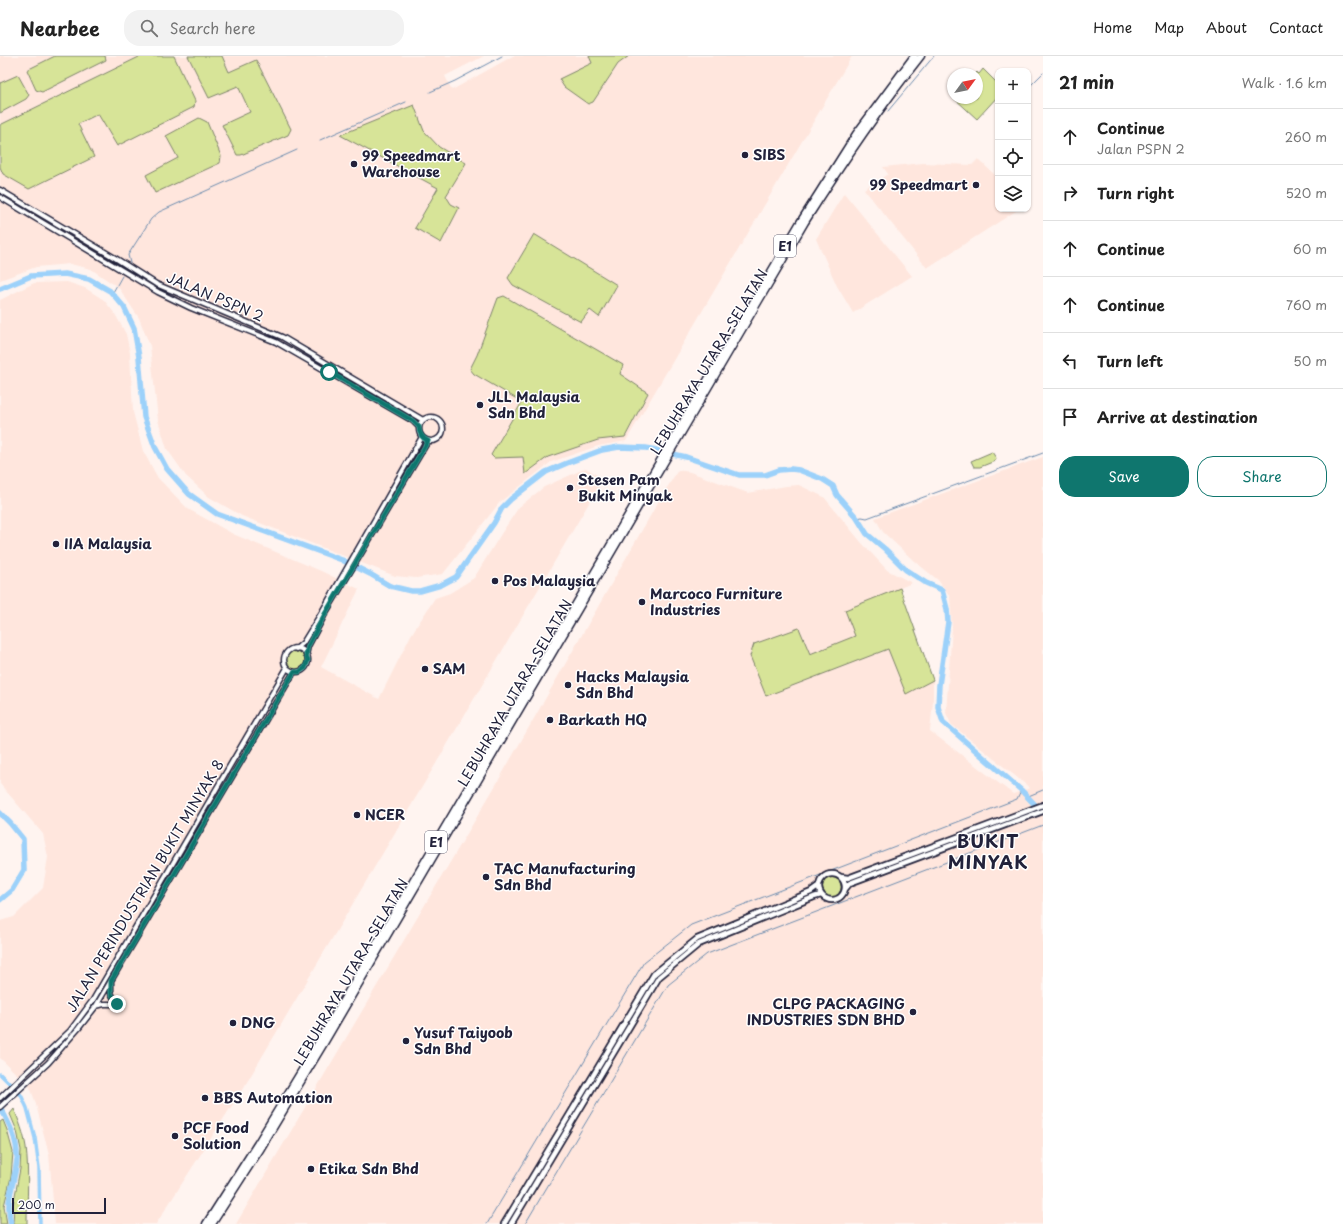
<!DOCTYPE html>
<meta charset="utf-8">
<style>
body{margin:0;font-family:"Playpen Sans",sans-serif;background:#f2f2f2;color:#222}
.controls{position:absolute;right:12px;top:12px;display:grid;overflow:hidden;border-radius:8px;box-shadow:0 1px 3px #0004}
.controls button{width:36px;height:36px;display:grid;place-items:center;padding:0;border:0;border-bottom:1px solid #e0e0e0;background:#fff;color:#222;font:20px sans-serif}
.compass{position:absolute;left:947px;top:12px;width:36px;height:36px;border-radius:50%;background:#fff;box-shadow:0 1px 3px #0004;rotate:57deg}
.scale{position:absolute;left:12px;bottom:10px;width:94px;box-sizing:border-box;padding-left:4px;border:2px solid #22223b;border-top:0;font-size:11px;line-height:14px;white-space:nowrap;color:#22223b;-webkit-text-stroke:3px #fff;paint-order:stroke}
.stop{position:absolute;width:12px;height:12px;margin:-9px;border:3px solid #0f766e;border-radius:50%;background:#fff}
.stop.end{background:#0f766e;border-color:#fff;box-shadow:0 1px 4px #0008}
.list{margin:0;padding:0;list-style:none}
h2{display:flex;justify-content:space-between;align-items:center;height:52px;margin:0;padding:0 16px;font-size:17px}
h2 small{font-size:13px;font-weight:400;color:#767676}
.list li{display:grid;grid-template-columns:26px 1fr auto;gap:12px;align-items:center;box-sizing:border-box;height:56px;padding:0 16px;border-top:1px solid #e0e0e0}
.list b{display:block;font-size:15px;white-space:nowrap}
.list p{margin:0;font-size:13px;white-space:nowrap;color:#767676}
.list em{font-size:13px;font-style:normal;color:#767676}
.actions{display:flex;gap:8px;padding:12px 16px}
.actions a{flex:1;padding:9px 0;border:1px solid #0f766e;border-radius:16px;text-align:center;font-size:14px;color:#0f766e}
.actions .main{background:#0f766e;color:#fff}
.icon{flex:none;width:22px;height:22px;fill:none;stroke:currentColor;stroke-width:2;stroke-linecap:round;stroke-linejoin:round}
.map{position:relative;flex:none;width:1043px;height:1168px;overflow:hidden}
header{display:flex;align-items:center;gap:24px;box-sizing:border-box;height:56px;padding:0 20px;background:#fff;border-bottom:1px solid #e0e0e0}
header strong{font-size:19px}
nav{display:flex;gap:22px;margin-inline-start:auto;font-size:14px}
.search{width:280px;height:36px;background:#f2f2f2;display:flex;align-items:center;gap:10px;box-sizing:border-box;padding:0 14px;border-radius:16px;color:#767676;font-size:15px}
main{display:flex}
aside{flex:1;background:#fff}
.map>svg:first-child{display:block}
.built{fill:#ffe6dd}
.green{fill:#d7e498;stroke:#7c836a}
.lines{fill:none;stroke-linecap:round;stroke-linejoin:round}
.stream{stroke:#6b8bae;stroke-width:1}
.canal{stroke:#9cd1fa;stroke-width:3.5}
.river{stroke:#9cd1fa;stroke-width:5.5}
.tertiary-casing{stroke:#22223b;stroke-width:7}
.secondary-casing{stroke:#22223b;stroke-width:8}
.motorway-casing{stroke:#22223b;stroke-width:9}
.tertiary{stroke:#fff;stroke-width:4}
.secondary{stroke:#fff;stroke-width:4.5}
.motorway{stroke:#fff;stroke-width:6}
.route{stroke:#0f766e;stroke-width:5}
.poi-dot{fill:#22223b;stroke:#fff;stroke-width:1.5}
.labels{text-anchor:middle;stroke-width:3;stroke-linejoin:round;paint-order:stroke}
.shield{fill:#fff;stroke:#646476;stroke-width:1}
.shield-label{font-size:13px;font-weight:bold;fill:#22223b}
.poi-label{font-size:14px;font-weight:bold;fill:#22223b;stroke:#fff;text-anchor:start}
.street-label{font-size:14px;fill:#22223b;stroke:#fff}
.district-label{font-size:18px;font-weight:bold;letter-spacing:1px;fill:#22223b;stroke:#fff}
</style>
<header>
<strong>Nearbee</strong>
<div class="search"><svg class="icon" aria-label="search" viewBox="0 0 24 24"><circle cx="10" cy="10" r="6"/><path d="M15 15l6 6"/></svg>Search here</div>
<nav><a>Home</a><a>Map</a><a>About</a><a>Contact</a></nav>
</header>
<main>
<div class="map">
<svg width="1043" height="1168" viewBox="0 0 1043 1168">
<rect width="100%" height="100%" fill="#fff4f0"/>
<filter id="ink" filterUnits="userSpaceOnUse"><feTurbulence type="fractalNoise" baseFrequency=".025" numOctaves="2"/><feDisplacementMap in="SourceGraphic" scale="8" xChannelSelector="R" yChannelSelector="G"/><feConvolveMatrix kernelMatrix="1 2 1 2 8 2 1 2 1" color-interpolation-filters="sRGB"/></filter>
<g filter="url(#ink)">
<path class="built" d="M 0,0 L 484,0 L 445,20 L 452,34 L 513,0 L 852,0 L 626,385 L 598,390 L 551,406 L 500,446 L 443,518 L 416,522 L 395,520 L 242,460 L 209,441 L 186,420 L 167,393 L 158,364 L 150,290 L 139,262 L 119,232 L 91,213 L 70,208 L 36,211 L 0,224 Z
M 978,103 L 998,122 L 998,153 L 1019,153 L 927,212 L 864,133 L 888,118 L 883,111 L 923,107 L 972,109 Z
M 844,137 L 912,220 L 853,257 L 837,230 L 816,183 Z
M 67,226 L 85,232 L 104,244 L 115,258 L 126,278 L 130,297 L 133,356 L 143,395 L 158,422 L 188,453 L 233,478 L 321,515 L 359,533 L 321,611 L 379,643 L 411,579 L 435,542 L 450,537 L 474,522 L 501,478 L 519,451 L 544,431 L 586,412 L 603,423 L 444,694 L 247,1026 L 156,1168 L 55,1168 L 49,1098 L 35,1045 L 30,1031 L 0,1002 L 0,865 L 14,861 L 43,832 L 48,801 L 43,778 L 0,728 L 0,244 L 34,227 Z
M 1043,401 L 1043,1168 L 236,1168 L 497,727 L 657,448 L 678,414 L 690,416 L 748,437 L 786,430 L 799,429 L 824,441 L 861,486 L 887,514 L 912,527 L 900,532 L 933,624 L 933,646 L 930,675 L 1013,738 L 1030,732 L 951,668 L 946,657 L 952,571 L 950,540 L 938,524 L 914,505 L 883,476 L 875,462 Z"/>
<path class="green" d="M 55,0 L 105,0 L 106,4 L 42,36 L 36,34 L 27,14 Z
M 141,0 L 174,0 L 195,45 L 194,51 L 117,90 L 98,58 L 78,68 L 94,101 L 29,133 L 3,118 L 0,111 L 0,69 Z
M 188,0 L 222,0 L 229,16 L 256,4 L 291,73 L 288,79 L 241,99 L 237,99 L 222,69 L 250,56 L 238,30 L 209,42 Z
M 589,0 L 629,0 L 618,8 L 593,46 L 588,48 L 564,31 L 559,23 L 592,7 Z
M 983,13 L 998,28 L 998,40 L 977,63 L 954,42 L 977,42 L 977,18 L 975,18 L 977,16 L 979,18 Z
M 18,19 L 29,39 L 26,43 L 0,57 L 0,27 Z
M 414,49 L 424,75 L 439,91 L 466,107 L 446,140 L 451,148 L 459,152 L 441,187 L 415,172 L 438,132 L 340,79 Z
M 199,62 L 207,66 L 221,100 L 220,107 L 155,137 L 146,119 L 178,102 L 166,80 Z
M 534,178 L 617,229 L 599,261 L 590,254 L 581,266 L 513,229 L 508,222 Z
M 504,240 L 623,309 L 620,318 L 648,337 L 625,381 L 598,384 L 548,401 L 525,418 L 523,401 L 494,402 L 491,399 L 522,346 L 474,318 L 470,313 L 477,299 L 498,242 Z
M 992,396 L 996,402 L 995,405 L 980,411 L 974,411 L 971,405 Z
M 900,532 L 933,624 L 906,638 L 888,593 L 766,640 L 750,600 L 754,588 L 799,572 L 810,598 L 855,580 L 845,554 Z
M285 605a10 10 0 1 1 20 0a10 10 0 1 1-20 0Z
M821 831a10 10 0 1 1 20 0a10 10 0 1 1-20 0Z
M 14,1053 C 19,1065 24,1078 26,1091 C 29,1116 27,1143 27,1168 L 14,1168 L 13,1150 L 20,1113 L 21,1094 L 17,1075 L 10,1058 Z
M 3,1064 L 7,1074 L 13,1096 L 11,1121 L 4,1150 L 7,1168 L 0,1168 L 0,1066 Z"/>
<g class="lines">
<path class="stream" d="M 1028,32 L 1043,17
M 430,36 L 455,25 L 502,0
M 888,55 L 934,0
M 320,84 L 406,46
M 130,207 L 128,199 L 151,163 L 159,156 L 297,94
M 112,238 L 122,220
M 857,462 L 862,461 L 867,462 L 1043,397
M 1026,741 L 1043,734
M 487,1168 L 644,906 L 691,869 L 1017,743 L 1021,734
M 525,1168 L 668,929 L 707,898 L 1043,769"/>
<path class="canal" d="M 0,1018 L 21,1039 L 27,1052 L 35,1082 L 39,1112 L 40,1168"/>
<path class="river" d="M 0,233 L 31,220 L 65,218 L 89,223 L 110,235 L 124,251 L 134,272 L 139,301 L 144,361 L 155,391 L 167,413 L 189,438 L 217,458 L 342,504 L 370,518 L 390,530 L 411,535 L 420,535 L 441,529 L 456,521 L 494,467 L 502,452 L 511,443 L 546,416 L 567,407 L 602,394 L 619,391 L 646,392 L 656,394 L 686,401 L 739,419 L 765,419 L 779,414 L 791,413 L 799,414 L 822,423 L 833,430 L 837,439 L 857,462 L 867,478 L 885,493 L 906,514 L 926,527 L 942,534 L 947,553 L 948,566 L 939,629 L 938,651 L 943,666 L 1021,734 L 1040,754
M 0,757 L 10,767 L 23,783 L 24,814 L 12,834 L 0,844
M 0,1051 C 9,1067 18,1084 17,1103 C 16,1116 12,1128 10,1140 C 8,1149 9,1159 11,1168"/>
<g class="tertiary-casing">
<path id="tertiary" d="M 0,134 L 115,202 L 156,228 L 282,281 L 423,364
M 0,141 L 158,236 L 191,252 L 276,286 L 413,365 L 419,371
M419 373a12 12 0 1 1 24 0a12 12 0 1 1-24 0Z
M284 604a12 12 0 1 1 24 0a12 12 0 1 1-24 0Z
M 296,593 L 303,587 L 322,556 L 422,381
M 306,599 L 308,590 L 325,558 L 428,385
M 111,927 L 111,937 L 117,948
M 96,950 L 104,948 L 117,948
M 0,1042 L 70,975 L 93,944 L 287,612
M 0,1051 L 48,1007 L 78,973 L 96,950 L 294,616"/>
</g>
<g class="secondary-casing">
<path id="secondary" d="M819 831a13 13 0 1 1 26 0a13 13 0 1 1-26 0Z
M 841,821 L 848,822 L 1043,749
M 845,833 L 850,827 L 1043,755
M 504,1168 L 654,918 L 697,883 L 811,836 L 818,831
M 511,1168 L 659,921 L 699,888 L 814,841 L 821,839"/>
</g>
<g class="motorway-casing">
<path id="motorway" d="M 206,1168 L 257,1088 L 311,999 L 799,168 L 856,78 L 914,0
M 212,1168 L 261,1092 L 323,989 L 805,166 C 841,109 879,53 921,0"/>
</g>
<use href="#tertiary" class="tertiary"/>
<use href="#secondary" class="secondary"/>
<use href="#motorway" class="motorway"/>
</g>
</g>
<g class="lines" filter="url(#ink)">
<path class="route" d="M 117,948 L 111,937 L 111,925 L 294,616 L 299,616 L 305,612 L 308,604 L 306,599 L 308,590 L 325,558 L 428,385 C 422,382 419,378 419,371 L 413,365 L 329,316"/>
</g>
<g class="poi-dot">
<circle cx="745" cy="99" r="4"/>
<circle cx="354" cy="108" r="4"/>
<circle cx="976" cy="129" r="4"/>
<circle cx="480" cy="349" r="4"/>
<circle cx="570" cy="432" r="4"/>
<circle cx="56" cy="488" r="4"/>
<circle cx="495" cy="525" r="4"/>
<circle cx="642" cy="546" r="4"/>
<circle cx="425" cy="613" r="4"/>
<circle cx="568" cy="629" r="4"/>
<circle cx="550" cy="664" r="4"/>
<circle cx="357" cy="759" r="4"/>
<circle cx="486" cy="821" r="4"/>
<circle cx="913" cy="956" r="4"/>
<circle cx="233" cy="967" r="4"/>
<circle cx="406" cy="985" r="4"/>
<circle cx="205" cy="1042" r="4"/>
<circle cx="175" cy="1080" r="4"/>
<circle cx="311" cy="1113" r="4"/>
</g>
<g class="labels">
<g class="shield">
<rect x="774" y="179" width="22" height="22" rx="3"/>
<rect x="425" y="775" width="22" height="22" rx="3"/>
</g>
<g class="shield-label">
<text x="785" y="195">E1</text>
<text x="436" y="791">E1</text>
</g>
<g class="poi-label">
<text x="753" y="104">SIBS</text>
<text x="362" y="105">99 Speedmart<tspan x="362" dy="16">Warehouse</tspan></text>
<text x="968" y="134" text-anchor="end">99 Speedmart</text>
<text x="488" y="346">JLL Malaysia<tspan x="488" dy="16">Sdn Bhd</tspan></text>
<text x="578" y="429">Stesen Pam<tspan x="578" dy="16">Bukit Minyak</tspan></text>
<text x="64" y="493">IIA Malaysia</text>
<text x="503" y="530">Pos Malaysia</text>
<text x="650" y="543">Marcoco Furniture<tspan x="650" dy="16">Industries</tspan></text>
<text x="433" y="618">SAM</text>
<text x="576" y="626">Hacks Malaysia<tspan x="576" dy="16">Sdn Bhd</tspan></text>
<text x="558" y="669">Barkath HQ</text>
<text x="365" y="764">NCER</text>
<text x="494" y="818">TAC Manufacturing<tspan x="494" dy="16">Sdn Bhd</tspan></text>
<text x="905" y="953" text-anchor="end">CLPG PACKAGING<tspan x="905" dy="16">INDUSTRIES SDN BHD</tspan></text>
<text x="241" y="972">DNG</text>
<text x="414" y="982">Yusuf Taiyoob<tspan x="414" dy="16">Sdn Bhd</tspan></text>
<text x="213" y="1047">BBS Automation</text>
<text x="183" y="1077">PCF Food<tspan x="183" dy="16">Solution</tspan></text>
<text x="319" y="1118">Etika Sdn Bhd</text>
</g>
<g class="street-label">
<text transform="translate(215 241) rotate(23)" y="5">JALAN PSPN 2</text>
<text transform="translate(709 306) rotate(-59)" y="5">LEBUHRAYA UTARA–SELATAN</text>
<text transform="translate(515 637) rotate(-60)" y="5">LEBUHRAYA UTARA–SELATAN</text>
<text transform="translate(145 830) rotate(-59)" y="5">JALAN PERINDUSTRIAN BUKIT MINYAK 8</text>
<text transform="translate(351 916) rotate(-60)" y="5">LEBUHRAYA UTARA–SELATAN</text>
</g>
<g class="district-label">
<text x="988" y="792">BUKIT<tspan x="988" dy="21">MINYAK</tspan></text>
</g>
</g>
</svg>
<div class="controls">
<button>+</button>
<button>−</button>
<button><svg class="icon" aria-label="locate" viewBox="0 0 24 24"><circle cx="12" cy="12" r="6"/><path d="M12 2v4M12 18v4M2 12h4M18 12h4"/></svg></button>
<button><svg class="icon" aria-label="layers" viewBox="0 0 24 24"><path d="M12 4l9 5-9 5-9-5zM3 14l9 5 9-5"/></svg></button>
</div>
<svg class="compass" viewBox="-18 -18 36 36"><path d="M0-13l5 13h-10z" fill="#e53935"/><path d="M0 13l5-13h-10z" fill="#767676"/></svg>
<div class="scale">200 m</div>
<div class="stop" style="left:329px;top:316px"></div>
<div class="stop end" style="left:117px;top:948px"></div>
</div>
<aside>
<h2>21 min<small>Walk · 1.6 km</small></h2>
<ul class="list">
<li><svg class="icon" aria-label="ahead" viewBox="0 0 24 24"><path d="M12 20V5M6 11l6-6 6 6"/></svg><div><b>Continue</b><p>Jalan PSPN 2</p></div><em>260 m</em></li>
<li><svg class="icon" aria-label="right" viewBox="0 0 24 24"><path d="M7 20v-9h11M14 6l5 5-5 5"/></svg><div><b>Turn right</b></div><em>520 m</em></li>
<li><svg class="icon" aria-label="ahead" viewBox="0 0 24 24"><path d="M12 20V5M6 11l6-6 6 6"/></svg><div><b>Continue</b></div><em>60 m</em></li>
<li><svg class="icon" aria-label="ahead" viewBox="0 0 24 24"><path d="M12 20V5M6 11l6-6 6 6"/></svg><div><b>Continue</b></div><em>760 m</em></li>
<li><svg class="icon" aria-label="left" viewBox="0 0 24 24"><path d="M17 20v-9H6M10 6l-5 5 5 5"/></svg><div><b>Turn left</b></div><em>50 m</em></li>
<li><svg class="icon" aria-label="arrive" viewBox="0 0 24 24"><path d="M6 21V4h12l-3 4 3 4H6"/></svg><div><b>Arrive at destination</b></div></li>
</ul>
<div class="actions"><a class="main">Save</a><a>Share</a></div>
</aside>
</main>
